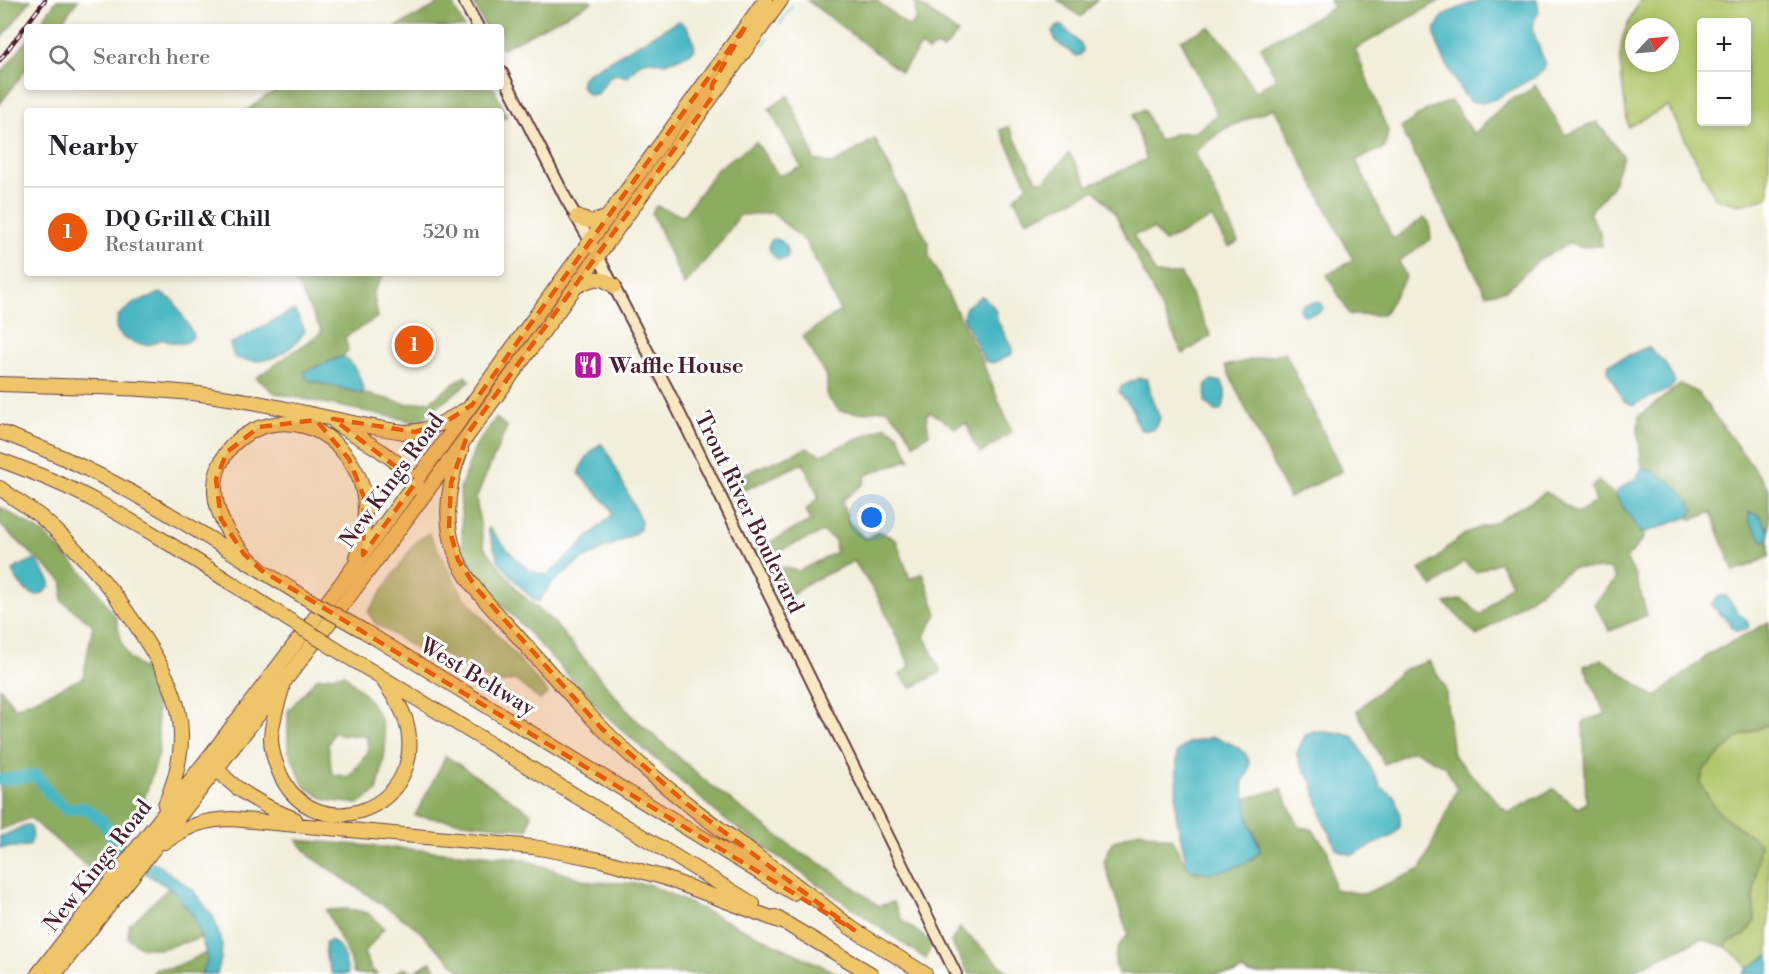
<!DOCTYPE html>
<meta charset="utf-8">
<style>
body{margin:0;font-family:"Libre Bodoni",serif;background:#f6f6f6;color:#202124}
.controls{position:absolute;right:18px;top:18px;display:grid;overflow:hidden;border-radius:6px;box-shadow:0 3px 9px #0003}
.controls button{width:54px;height:54px;display:grid;place-items:center;padding:0;border:0;border-bottom:2px solid #e0e0e0;background:#fff;color:#202124;font:30px sans-serif}
.compass{position:absolute;left:1625px;top:18px;width:54px;height:54px;border-radius:50%;background:#fff;box-shadow:0 3px 9px #0003;rotate:64deg}
.you{position:absolute;left:872px;top:518px;width:21px;height:21px;margin:-15px;border:4px solid #fff;border-radius:50%;background:#1a73e8;box-shadow:0 0 0 9px #1a73e833}
.badge{display:grid;place-items:center;width:39px;height:39px;border-radius:50%;background:#ea580c;color:#fff;font-size:20px;font-weight:700}
.pin{position:absolute;translate:-50% -50%;border:3px solid #fff;box-shadow:0 2px 6px #0006}
.list{margin:0;padding:0;list-style:none}
h2{display:flex;justify-content:space-between;align-items:center;height:78px;margin:0;padding:0 24px;font-size:26px}
h2 small{font-size:20px;font-weight:400;color:#757577}
.list li{display:grid;grid-template-columns:39px 1fr auto;gap:18px;align-items:center;box-sizing:border-box;height:90px;padding:0 24px;border-top:2px solid #e0e0e0}
.list b{display:block;font-size:22px;white-space:nowrap}
.list p{margin:0;font-size:20px;white-space:nowrap;color:#757577}
.list em{font-size:20px;font-style:normal;color:#757577}
.icon{flex:none;width:33px;height:33px;fill:none;stroke:currentColor;stroke-width:2;stroke-linecap:round;stroke-linejoin:round}
.map{position:relative;flex:none;width:1769px;height:974px;overflow:hidden}
.search{position:absolute;background:#fff;box-shadow:0 3px 9px #0003;left:24px;top:24px;width:480px;height:66px;display:flex;align-items:center;gap:15px;box-sizing:border-box;padding:0 21px;border-radius:6px;color:#757577;font-size:22px}
.panel{position:absolute;background:#fff;box-shadow:0 3px 9px #0003;left:24px;top:108px;width:480px;height:168px;border-radius:6px}
.map>svg:first-child{display:block}
.green{fill:#b0c76c;stroke:#7d734c;stroke-width:1.5;fill-rule:evenodd}
.forest{fill:#8cac60;stroke:#6b6646;stroke-width:1.5;fill-rule:evenodd}
.water{fill:#4ab7c3;stroke:#4a6b77;stroke-width:1.5}
.lines{fill:none;stroke-linecap:round;stroke-linejoin:round}
.stream{stroke:#4ab7c3;stroke-width:2}
.river{stroke:#4ab7c3;stroke-width:12}
.secondary-casing{stroke:#633e45;stroke-width:14}
.highway-casing{stroke:#633e45;stroke-width:16}
.secondary{stroke:#f8e8c3;stroke-width:10}
.highway{stroke:#eec569;stroke-width:14}
.rail-casing{stroke:#4a1f2b;stroke-width:4.5}
.rail{stroke:#fff;stroke-width:2;stroke-dasharray:7;stroke-linecap:butt}
.highway-bridge-casing{stroke:#633e45;stroke-width:16;stroke-linecap:butt}
.highway-bridge{stroke:#eec569;stroke-width:14}
.marked{fill:#e8590c;fill-opacity:0.2;stroke:#e8590c;stroke-width:4.5;stroke-dasharray:12 8;stroke-linejoin:round}
.labels{text-anchor:middle;stroke-width:6;stroke-linejoin:round;paint-order:stroke}
.poi-label{font-size:22px;font-weight:bold;fill:#4a1f2b;stroke:#fff;text-anchor:start}
.street-label{font-size:22px;fill:#4a1f2b;stroke:#fff}
</style>
<div class="map">
<svg width="1769" height="974" viewBox="0 0 1769 974">
<rect width="100%" height="100%" fill="#fff"/>
<filter id="ink" filterUnits="userSpaceOnUse"><feTurbulence type="fractalNoise" baseFrequency=".0167" numOctaves="2"/><feDisplacementMap in="SourceGraphic" scale="12" xChannelSelector="R" yChannelSelector="G"/><feConvolveMatrix kernelMatrix="1 2 1 2 8 2 1 2 1" color-interpolation-filters="sRGB"/></filter>
<filter id="wash" filterUnits="userSpaceOnUse"><feTurbulence type="fractalNoise" baseFrequency=".008" numOctaves="4" result="noise"/><feDisplacementMap in="SourceGraphic" scale="24" xChannelSelector="R" yChannelSelector="G"/><feGaussianBlur stdDeviation="1.35" result="paint"/><feColorMatrix in="noise" values="0 0 0 0 0 0 0 0 0 0 0 0 0 0 0 0 0 1.4 0 .05"/><feComposite in="paint" operator="in"/></filter>
<g filter="url(#wash)">
<rect width="100%" height="100%" fill="#f2eeda"/>
<path class="green" d="M 1640,0 L 1769,0 L 1769,197 L 1740,205 L 1716,199 L 1668,106 L 1628,127 C 1625,100 1617,64 1623,38 C 1626,25 1634,12 1640,0 ZM 1702,22 L 1746,22 L 1746,122 L 1702,122 ZM 1634,27 L 1670,27 L 1670,63 L 1634,63 Z
M 1769,724 L 1769,955 L 1747,969 L 1744,962 L 1726,947 L 1727,942 L 1755,921 L 1753,897 L 1759,843 L 1717,811 L 1700,784 L 1704,769 L 1738,737 Z"/>
<path class="forest" d="M 0,0 L 31,0 L 0,40 Z
M 57,0 L 78,0 L 58,27 L 37,27 Z
M 472,0 L 590,0 L 592,2 L 501,49 L 501,27 L 485,27 Z
M 807,0 L 876,0 L 909,27 L 916,20 L 915,1 L 958,33 L 943,50 L 936,46 L 928,51 L 921,46 L 901,72 Z
M 1058,0 L 1097,0 L 1081,17 Z
M 1329,0 L 1441,0 L 1355,49 L 1388,131 L 1385,148 L 1356,160 L 1393,239 L 1424,218 L 1429,222 L 1431,239 L 1399,261 L 1406,277 L 1383,315 L 1350,315 L 1327,275 L 1353,260 L 1274,108 L 1224,129 L 1195,152 L 1238,242 L 1228,247 L 1212,218 L 1164,242 L 1154,229 L 1133,235 L 1156,274 L 1181,274 L 1211,336 L 1183,354 L 1115,213 L 1095,190 L 1027,221 L 1014,198 L 1028,185 L 1000,130 L 1009,127 L 1037,181 L 1046,180 L 1069,153 L 1089,186 L 1146,159 L 1133,115 L 1144,109 L 1159,141 L 1176,133 L 1196,132 L 1217,114 L 1181,40 L 1209,27 L 1229,48 L 1255,92 L 1276,78 L 1260,47 L 1333,8 Z
M 444,1 L 453,5 L 464,27 L 396,27 Z
M 27,40 L 27,68 L 0,104 L 0,75 Z
M 1535,85 L 1565,135 L 1597,122 L 1623,156 L 1612,187 L 1589,213 L 1600,232 L 1602,246 L 1580,247 L 1570,243 L 1543,257 L 1506,290 L 1486,294 L 1401,128 L 1428,109 L 1451,101 L 1474,134 L 1509,100 L 1523,95 Z
M 284,87 L 493,87 L 507,116 L 501,120 L 501,111 L 246,111 L 265,97 Z
M 788,96 L 810,145 L 814,160 L 833,164 L 875,139 L 929,244 L 929,256 L 981,359 L 1012,432 L 981,453 L 973,442 L 967,423 L 955,428 L 931,412 L 926,415 L 929,434 L 914,444 L 903,426 L 887,409 L 859,413 L 840,411 L 827,397 L 827,378 L 803,336 L 840,311 L 806,242 L 772,213 L 740,215 L 716,248 L 684,285 L 652,213 L 656,206 L 683,216 L 718,168 L 756,142 L 779,176 L 801,167 L 769,109 Z
M 291,273 L 383,273 L 383,276 L 373,293 L 378,317 L 345,337 L 348,350 L 343,356 L 304,372 L 308,380 L 408,404 L 430,401 L 465,376 L 470,381 L 425,417 L 411,421 L 275,393 L 256,378 L 322,332 Z
M 1285,352 L 1342,471 L 1289,498 L 1225,366 Z
M 1681,384 L 1698,393 L 1769,489 L 1769,531 L 1759,515 L 1765,541 L 1769,538 L 1769,557 L 1734,572 L 1711,512 L 1693,520 L 1688,517 L 1694,510 L 1654,471 L 1642,468 L 1638,433 L 1639,416 Z
M 496,418 L 507,427 L 476,498 L 484,547 L 518,591 L 554,623 L 632,716 L 709,784 L 802,854 L 825,866 L 879,906 L 893,902 L 902,920 L 932,943 L 926,959 L 725,820 L 604,714 L 488,589 L 463,552 L 460,488 L 476,445 Z
M 886,426 L 898,434 L 910,459 L 866,475 L 864,483 L 842,501 L 848,521 L 865,539 L 879,531 L 896,540 L 910,579 L 923,573 L 937,614 L 924,636 L 941,672 L 911,688 L 900,675 L 910,666 L 878,597 L 854,561 L 808,583 L 783,602 L 770,578 L 782,567 L 799,571 L 836,552 L 835,540 L 823,532 L 761,558 L 755,550 L 810,521 L 806,510 L 819,497 L 803,463 L 729,497 L 721,483 L 807,448 L 821,455 Z
M 1598,481 L 1616,496 L 1640,532 L 1643,533 L 1644,538 L 1626,559 L 1636,576 L 1647,615 L 1610,631 L 1594,604 L 1616,579 L 1610,569 L 1572,568 L 1477,636 L 1445,603 L 1462,599 L 1481,615 L 1511,583 L 1499,562 L 1476,572 L 1463,562 L 1433,587 L 1419,570 L 1436,560 L 1448,547 L 1466,533 L 1497,521 L 1546,492 L 1577,513 L 1596,502 L 1591,488 Z
M 0,507 L 44,534 L 89,579 L 116,618 L 122,643 L 129,658 L 147,672 L 156,687 L 159,754 L 139,814 L 101,878 L 30,818 L 0,830 L 0,687 L 15,708 L 83,678 L 93,625 L 62,601 L 63,582 L 0,525 Z
M 429,533 L 462,594 L 548,693 L 540,700 L 515,680 L 495,684 L 434,649 L 422,653 L 375,623 L 368,612 L 416,542 Z
M 1769,622 L 1769,724 L 1738,737 L 1704,769 L 1700,784 L 1717,811 L 1760,843 L 1753,897 L 1755,921 L 1744,936 L 1727,942 L 1726,947 L 1701,939 L 1625,974 L 1250,974 L 1243,970 L 1233,974 L 1118,974 C 1111,958 1116,946 1128,935 L 1104,862 L 1112,842 L 1139,831 L 1172,839 L 1187,867 L 1195,872 L 1224,871 L 1251,860 L 1260,852 L 1259,842 L 1251,827 L 1244,799 L 1281,789 L 1299,827 L 1312,829 L 1328,851 L 1334,889 L 1364,894 L 1421,869 L 1457,789 L 1446,767 L 1414,750 L 1384,764 L 1357,711 L 1401,671 L 1429,661 L 1445,687 L 1453,755 L 1508,813 L 1553,789 L 1578,808 L 1586,803 L 1583,721 L 1605,714 L 1584,666 L 1602,659 L 1655,697 L 1711,653 Z
M 344,674 C 367,695 387,716 385,750 C 384,763 380,778 377,791 L 358,804 L 326,800 L 304,786 L 288,749 L 288,711 L 317,678 ZM 333,733 L 367,737 L 368,752 L 349,777 L 332,774 L 328,745 Z
M 446,756 L 531,813 L 528,830 L 415,816 Z
M 297,840 L 518,858 L 591,882 L 648,884 L 839,974 L 464,974 L 414,926 L 310,856 Z
M 169,888 L 174,891 L 195,917 L 201,938 L 160,949 L 140,947 L 128,938 L 129,925 Z
M 349,909 L 368,913 L 384,928 L 364,953 L 372,970 L 377,974 L 354,974 L 351,961 L 326,910 Z
M 960,928 L 1010,974 L 969,974 L 951,942 Z
M 206,953 L 208,959 L 201,974 L 152,974 L 157,968 L 172,968 Z
M 430,962 L 440,974 L 394,974 L 403,968 L 414,972 Z"/>
<path class="water" d="M 1480,0 L 1537,0 L 1539,12 C 1525,29 1541,47 1545,64 L 1544,69 L 1535,77 L 1495,99 L 1483,103 L 1469,101 C 1460,91 1433,44 1435,30 C 1436,27 1440,21 1442,18 C 1450,9 1469,5 1480,0 Z
M 678,21 C 688,24 693,39 695,49 L 689,54 L 666,63 L 650,61 L 640,63 L 627,77 L 616,74 L 613,75 L 606,81 L 600,91 L 596,94 L 590,95 C 578,88 579,80 589,72 Z
M 1058,26 L 1062,26 L 1082,46 L 1083,50 L 1080,55 L 1076,56 C 1066,48 1053,44 1053,31 Z
M 773,239 C 783,239 787,247 788,256 L 785,259 L 779,260 C 772,255 764,246 773,239 Z
M 160,293 L 173,300 L 192,332 L 193,337 C 184,348 173,342 161,339 C 149,350 122,343 116,328 L 118,316 L 136,302 L 150,298 Z
M 982,296 C 989,301 998,310 997,320 L 1012,348 L 1012,354 L 993,363 L 985,361 L 963,317 L 966,307 Z
M 1316,302 L 1322,304 L 1323,308 L 1320,312 L 1305,315 L 1301,313 L 1299,310 L 1303,305 Z
M 292,311 L 295,311 L 301,322 L 305,331 C 289,355 262,368 234,357 L 230,344 Z
M 1648,347 L 1665,363 L 1675,382 L 1670,389 L 1633,405 L 1624,401 L 1608,372 L 1608,366 L 1611,363 Z
M 343,356 C 356,365 361,378 364,394 L 308,380 L 304,372 Z
M 1139,378 L 1147,379 C 1151,386 1149,392 1152,399 C 1154,407 1158,412 1160,419 L 1153,430 L 1141,430 L 1136,422 L 1132,407 L 1119,392 L 1121,387 Z
M 1212,380 L 1222,382 C 1227,391 1226,402 1220,411 L 1215,411 L 1205,402 L 1206,384 Z
M 601,444 L 606,449 L 641,521 L 640,529 L 632,535 L 579,561 L 550,585 L 539,601 L 535,601 L 520,586 L 499,561 L 488,530 L 489,528 C 502,542 528,580 549,574 L 612,515 L 612,512 L 610,507 L 579,474 C 580,464 592,449 601,444 Z
M 1642,468 C 1661,472 1686,492 1694,510 L 1688,517 L 1643,533 L 1640,532 L 1616,496 L 1617,491 L 1636,478 Z
M 1749,512 L 1759,515 L 1769,531 L 1769,538 L 1764,542 L 1749,521 Z
M 33,560 L 37,561 L 50,582 L 50,586 C 47,590 43,594 37,595 C 28,596 15,579 12,571 L 18,567 Z
M 1720,596 L 1726,596 L 1740,615 L 1746,619 L 1749,626 L 1745,629 L 1735,631 L 1729,622 L 1713,607 L 1712,603 L 1716,598 Z
M 1314,731 L 1344,734 L 1354,737 L 1381,787 L 1395,797 L 1400,816 L 1400,827 L 1392,836 L 1352,855 L 1339,851 L 1336,848 L 1329,831 L 1324,824 L 1312,782 L 1301,765 L 1297,756 L 1297,752 L 1306,734 Z
M 1212,737 C 1227,741 1253,750 1249,769 C 1249,774 1245,778 1242,782 C 1246,796 1246,810 1250,825 C 1253,835 1259,841 1260,852 C 1243,868 1209,879 1187,867 L 1176,815 L 1177,752 L 1188,743 Z
M 26,825 L 30,825 C 34,833 33,838 29,846 L 0,848 L 0,836 L 5,835 Z
M 154,862 L 193,890 L 214,918 L 222,945 L 221,959 L 217,974 L 201,974 L 208,959 L 194,917 L 174,891 L 145,873 Z
M 330,940 C 342,945 346,962 348,974 L 332,974 L 326,958 L 325,943 Z
M 1769,955 L 1769,974 L 1743,974 L 1747,969 Z"/>
<g class="lines">
<path class="stream" d="M 780,24 L 792,6
M 763,45 L 768,38"/>
<path class="river" d="M 0,780 L 36,775 L 50,795 L 66,809 L 85,808 L 102,821 L 118,845 L 163,876"/>
</g>
</g>
<g filter="url(#ink)">
<g class="lines">
<g class="secondary-casing">
<path id="secondary" d="M 463,0 L 478,27
M 501,71 L 565,197 L 590,241 L 668,390 L 956,974"/>
</g>
<g class="highway-casing">
<path id="highway" d="M 577,217 C 589,223 596,222 608,217
M 577,286 C 593,278 599,275 614,286
M 0,384 C 77,387 153,386 229,398 C 288,407 345,424 404,432 C 426,432 444,423 463,411
M 336,424 C 361,438 405,462 419,488
M 0,432 C 110,471 205,536 304,597
M 461,450 C 448,483 443,518 455,552 C 466,586 497,612 520,639 C 559,683 598,727 642,766 C 692,811 747,848 800,888 C 819,901 836,916 854,930
M 0,460 C 33,472 66,485 97,502 C 163,537 225,580 289,620
M 0,488 C 13,498 28,507 41,517 C 84,554 120,597 149,646 C 163,668 177,695 180,721 C 184,750 176,779 165,805
M 261,570 C 245,555 230,540 222,520 C 186,438 300,381 352,464 C 370,492 367,526 356,557
M 364,631 L 793,893
M 345,655 L 753,904
M 282,689 C 277,706 272,721 271,738 C 271,749 274,759 278,769 C 310,854 434,809 405,718 C 400,704 391,692 382,679
M 215,762 C 222,785 273,811 295,819
M 165,842 C 190,825 202,820 232,819 L 533,847 L 566,853 L 601,860 L 662,877 L 782,922
M 775,917 L 871,974
M 848,926 L 925,974
M 38,974 L 216,748 L 352,569 L 765,0
M 55,974 C 157,844 260,716 359,583 C 502,391 642,195 781,0"/>
</g>
<use href="#secondary" class="secondary"/>
<use href="#highway" class="highway"/>
<g class="rail-casing">
<path id="rail" d="M 0,60 L 45,0"/>
</g>
<use href="#rail" class="rail"/>
<g class="highway-bridge-casing">
<path id="highway-bridge" d="M 304,597 L 364,631
M 289,620 L 345,655"/>
</g>
<use href="#highway-bridge" class="highway-bridge"/>
</g>
</g>
<path class="marked" d="M 745,27 L 712,85 L 712,97 L 468,433 L 451,483 L 449,528 L 458,560 L 477,589 L 602,729 L 687,804 L 854,930 L 261,570 L 244,554 L 221,519 L 216,479 L 227,452 L 259,427 L 316,420 L 349,459 L 364,497 L 363,555 L 416,482 L 333,419 L 415,432 L 447,421 L 472,405 Z"/>
<defs>
<g id="restaurant-square" transform="scale(1.5)"><rect x="-9" y="-9" width="18" height="18" rx="4" fill="#b5179e" stroke="#fff"/><path d="M-5-6h1v4h1v-4h1v4h1v-4h1v5L-1.5 .5V6h-2V.5L-5-1ZM5-6V6H3V1.5H1.5Q1.5-4 5-6Z" fill="#fff"/></g>
</defs>
<g fill-rule="evenodd">
<use href="#restaurant-square" x="588" y="365"/>
</g>
<g class="labels">
<g class="poi-label">
<text x="609" y="373">Waffle House</text>
</g>
<g class="street-label">
<text transform="translate(391 480) rotate(-54)" y="8">New Kings Road</text>
<text transform="translate(750 512) rotate(64)" y="8">Trout River Boulevard</text>
<text transform="translate(478 676) rotate(31)" y="8">West Beltway</text>
<text transform="translate(97 865) rotate(-52)" y="8">New Kings Road</text>
</g>
</g>
</svg>
<div class="controls">
<button>+</button>
<button>−</button>
</div>
<svg class="compass" viewBox="-18 -18 36 36"><path d="M0-13l5 13h-10z" fill="#e53935"/><path d="M0 13l5-13h-10z" fill="#757577"/></svg>
<div class="you"></div>
<div class="pin badge" style="left:414px;top:345px">1</div>
<div class="search"><svg class="icon" aria-label="search" viewBox="0 0 24 24"><circle cx="10" cy="10" r="6"/><path d="M15 15l6 6"/></svg>Search here</div>
<section class="panel">
<h2>Nearby<small></small></h2>
<ul class="list">
<li><span class="badge">1</span><div><b>DQ Grill &amp; Chill</b><p>Restaurant</p></div><em>520 m</em></li>
</ul>
</section>
</div>
